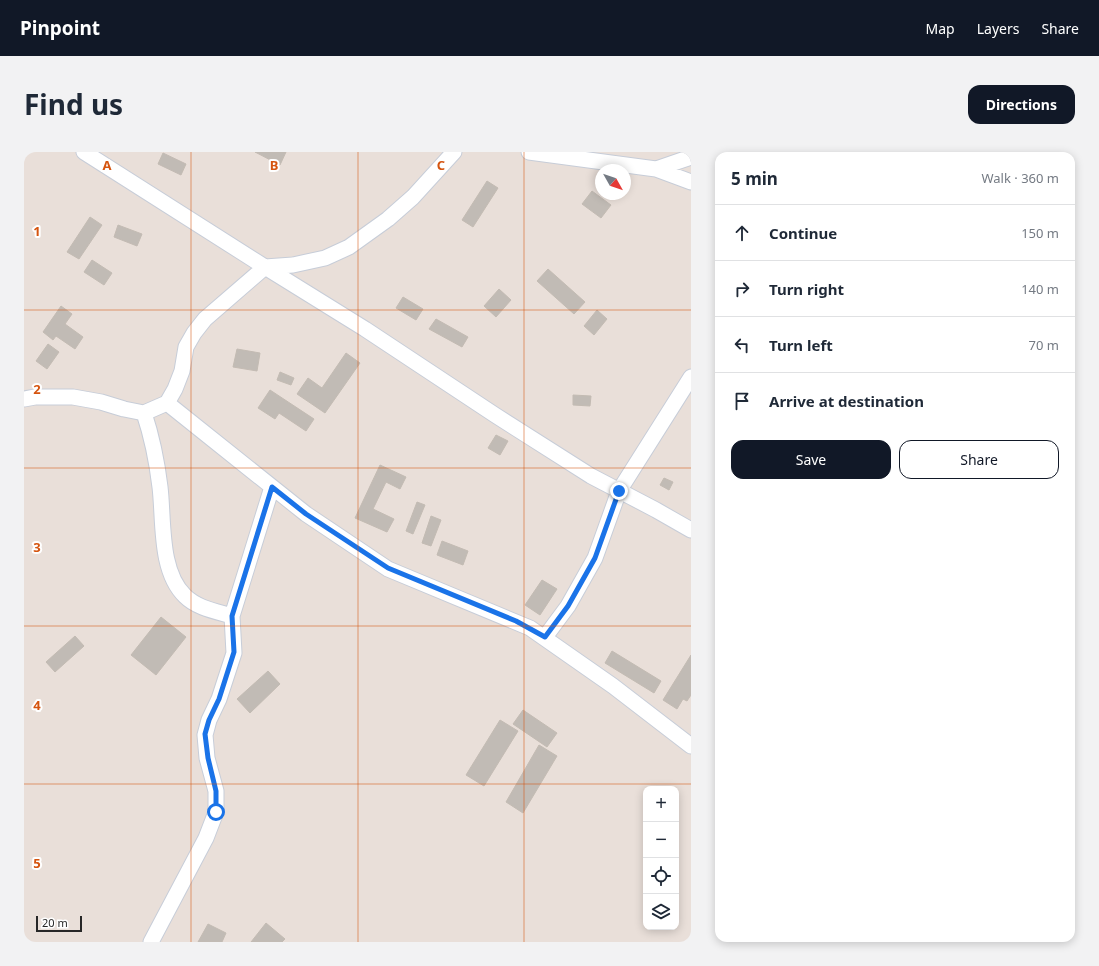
<!DOCTYPE html>
<meta charset="utf-8">
<style>
body{margin:0;font-family:"Noto Sans",sans-serif;background:#f2f2f3;color:#1f2937}
.controls{position:absolute;right:12px;bottom:12px;display:grid;overflow:hidden;border-radius:8px;box-shadow:0 2px 10px #0003}
.controls button{width:36px;height:36px;display:grid;place-items:center;padding:0;border:0;border-bottom:1px solid #e0e1e3;background:#fff;color:#1f2937;font:20px sans-serif}
.compass{position:absolute;left:571px;top:12px;width:36px;height:36px;border-radius:50%;background:#fff;box-shadow:0 2px 10px #0003;rotate:130deg}
.scale{position:absolute;left:12px;bottom:10px;width:46px;box-sizing:border-box;padding-left:4px;border:2px solid #272727;border-top:0;font-size:11px;line-height:14px;white-space:nowrap;color:#272727;-webkit-text-stroke:3px #fff;paint-order:stroke}
.stop{position:absolute;width:12px;height:12px;margin:-9px;border:3px solid #1a73e8;border-radius:50%;background:#fff}
.stop.end{background:#1a73e8;border-color:#fff;box-shadow:0 1px 4px #0008}
.list{margin:0;padding:0;list-style:none}
h2{display:flex;justify-content:space-between;align-items:center;height:52px;margin:0;padding:0 16px;font-size:17px}
h2 small{font-size:13px;font-weight:400;color:#747a83}
.list li{display:grid;grid-template-columns:26px 1fr auto;gap:12px;align-items:center;box-sizing:border-box;height:56px;padding:0 16px;border-top:1px solid #e0e1e3}
.list b{display:block;font-size:15px;white-space:nowrap}
.list em{font-size:13px;font-style:normal;color:#747a83}
.actions{display:flex;gap:8px;padding:12px 16px}
.actions a{flex:1;padding:9px 0;border:1px solid #111827;border-radius:12px;text-align:center;font-size:14px;color:#111827}
.actions .main{background:#111827;color:#fff}
.icon{flex:none;width:22px;height:22px;fill:none;stroke:currentColor;stroke-width:2;stroke-linecap:round;stroke-linejoin:round}
.map{position:relative;flex:none;width:667px;height:790px;overflow:hidden;border-radius:12px}
header{display:flex;align-items:center;gap:24px;box-sizing:border-box;height:56px;padding:0 20px;background:#111827;color:#fff}
header strong{font-size:19px}
nav{display:flex;gap:22px;margin-inline-start:auto;font-size:14px}
.intro{display:flex;align-items:center;justify-content:space-between;box-sizing:border-box;height:96px;padding:0 24px}
h1{margin:0;font-size:28px}
.button{padding:10px 18px;border-radius:12px;background:#111827;color:#fff;font-size:14px;font-weight:700}
main{display:flex;gap:24px;padding:0 24px}
aside{flex:1;background:#fff;border-radius:12px;box-shadow:0 2px 10px #0003}
.map>svg:first-child{display:block}
.building{fill:#c1bbb5;stroke:#c3bbb3}
.lines{fill:none;stroke-linecap:round;stroke-linejoin:round}
.minor-casing{stroke:#c7cdd8;stroke-width:17}
.minor{stroke:#fff;stroke-width:15}
.route{stroke:#1a73e8;stroke-width:5}
.grid{fill:none;stroke:#d5540f;stroke-width:1;stroke-opacity:0.55}
.grid-label{font-size:13px;text-anchor:middle;font-weight:bold;fill:#d5540f;stroke:#fff;stroke-width:4;stroke-linejoin:round;paint-order:stroke}
</style>
<header>
<strong>Pinpoint</strong>
<nav><a>Map</a><a>Layers</a><a>Share</a></nav>
</header>
<div class="intro"><h1>Find us</h1><a class="button">Directions</a></div>
<main>
<div class="map">
<svg width="667" height="790" viewBox="0 0 667 790">
<rect width="100%" height="100%" fill="#e9dfd9"/>
<path class="building" d="M 231,0 L 262,0 L 256,13 Z
M 139,1 L 162,12 L 157,23 L 134,12 Z
M 463,29 L 474,36 L 449,75 L 438,68 Z
M 568,39 L 587,53 L 577,66 L 558,52 Z
M 66,65 L 78,73 L 55,107 L 43,100 Z
M 94,73 L 118,82 L 113,94 L 90,85 Z
M 68,108 L 88,121 L 80,133 L 60,120 Z
M 524,117 L 561,150 L 550,162 L 513,129 Z
M 475,137 L 487,148 L 472,165 L 460,154 Z
M 379,145 L 399,157 L 392,168 L 372,156 Z
M 37,154 L 48,162 L 41,172 L 59,185 L 51,197 L 32,184 L 29,188 L 19,180 Z
M 573,158 L 583,167 L 570,183 L 560,174 Z
M 412,167 L 444,185 L 438,195 L 405,177 Z
M 24,192 L 35,200 L 23,217 L 12,209 Z
M 213,197 L 236,201 L 233,219 L 209,215 Z
M 322,201 L 336,211 L 301,261 L 273,242 L 284,226 L 298,236 Z
M 256,220 L 270,226 L 267,233 L 253,228 Z
M 246,238 L 290,267 L 282,279 L 255,261 L 251,267 L 234,256 Z
M 549,243 L 567,244 L 566,254 L 549,253 Z
M 472,283 L 484,289 L 476,303 L 464,296 Z
M 356,313 L 382,325 L 376,337 L 362,330 L 349,357 L 370,367 L 363,380 L 331,366 Z
M 640,326 L 649,330 L 645,338 L 636,333 Z
M 393,350 L 401,353 L 389,382 L 382,379 Z
M 407,364 L 417,368 L 407,394 L 398,391 Z
M 418,389 L 444,399 L 439,413 L 413,403 Z
M 518,428 L 533,437 L 516,463 L 501,453 Z
M 137,465 L 162,485 L 132,523 L 107,503 Z
M 51,484 L 60,494 L 31,520 L 22,510 Z
M 588,499 L 637,529 L 630,541 L 581,511 Z
M 667,503 L 667,543 L 663,549 L 659,547 L 653,557 L 639,548 Z
M 244,519 L 256,532 L 226,561 L 213,547 Z
M 499,558 L 533,581 L 523,595 L 489,572 Z
M 476,568 L 494,579 L 460,634 L 442,623 Z
M 515,593 L 533,604 L 499,661 L 482,650 Z
M 242,771 L 261,787 L 258,790 L 227,790 Z
M 184,772 L 202,781 L 198,790 L 174,790 Z"/>
<g class="lines">
<g class="minor-casing">
<path id="minor" d="M 60,0 L 241,115 L 341,177 L 471,263 L 567,324 L 632,358 L 667,378
M 505,0 L 632,17 L 667,30
M 632,17 L 667,5
M 0,247 L 11,245 L 49,245 L 77,250 L 100,257 L 120,261 L 143,251 L 151,237 L 158,219 L 162,195 L 170,181 L 181,167 L 241,115 L 269,113 L 301,106 L 325,95 L 364,67 L 389,45 L 430,0
M 143,251 L 282,362 L 364,417 L 506,476 L 589,534 L 667,594
M 120,261 C 128,285 133,310 136,335 C 140,368 135,419 161,444 C 173,456 191,459 208,464
M 521,485 L 544,454 L 571,406 L 595,339 L 667,225
M 127,790 L 182,686 L 192,660 L 192,639 L 183,606 L 181,583 L 185,568 L 195,547 L 210,501 L 208,464 L 248,335"/>
</g>
<use href="#minor" class="minor"/>
</g>
<g class="lines">
<path class="route" d="M 192,660 L 192,639 L 184,606 L 181,582 L 185,568 L 195,547 L 210,500 L 208,464 L 248,335 L 282,362 L 364,416 L 492,469 L 521,485 L 544,454 L 571,406 L 595,339"/>
</g>
<path class="grid" d="M 167,0 L 167,790M 334,0 L 334,790M 500,0 L 500,790M 0,158 L 667,158M 0,316 L 667,316M 0,474 L 667,474M 0,632 L 667,632"/>
<g class="grid-label">
<text x="83" y="18">A</text>
<text x="250" y="18">B</text>
<text x="417" y="18">C</text>
<text x="13" y="84">1</text>
<text x="13" y="242">2</text>
<text x="13" y="400">3</text>
<text x="13" y="558">4</text>
<text x="13" y="716">5</text>
</g>
</svg>
<div class="controls">
<button>+</button>
<button>−</button>
<button><svg class="icon" aria-label="locate" viewBox="0 0 24 24"><circle cx="12" cy="12" r="6"/><path d="M12 2v4M12 18v4M2 12h4M18 12h4"/></svg></button>
<button><svg class="icon" aria-label="layers" viewBox="0 0 24 24"><path d="M12 4l9 5-9 5-9-5zM3 14l9 5 9-5"/></svg></button>
</div>
<svg class="compass" viewBox="-18 -18 36 36"><path d="M0-13l5 13h-10z" fill="#e53935"/><path d="M0 13l5-13h-10z" fill="#747a83"/></svg>
<div class="scale">20 m</div>
<div class="stop" style="left:192px;top:660px"></div>
<div class="stop end" style="left:595px;top:339px"></div>
</div>
<aside>
<h2>5 min<small>Walk · 360 m</small></h2>
<ul class="list">
<li><svg class="icon" aria-label="ahead" viewBox="0 0 24 24"><path d="M12 20V5M6 11l6-6 6 6"/></svg><div><b>Continue</b></div><em>150 m</em></li>
<li><svg class="icon" aria-label="right" viewBox="0 0 24 24"><path d="M7 20v-9h11M14 6l5 5-5 5"/></svg><div><b>Turn right</b></div><em>140 m</em></li>
<li><svg class="icon" aria-label="left" viewBox="0 0 24 24"><path d="M17 20v-9H6M10 6l-5 5 5 5"/></svg><div><b>Turn left</b></div><em>70 m</em></li>
<li><svg class="icon" aria-label="arrive" viewBox="0 0 24 24"><path d="M6 21V4h12l-3 4 3 4H6"/></svg><div><b>Arrive at destination</b></div></li>
</ul>
<div class="actions"><a class="main">Save</a><a>Share</a></div>
</aside>
</main>
